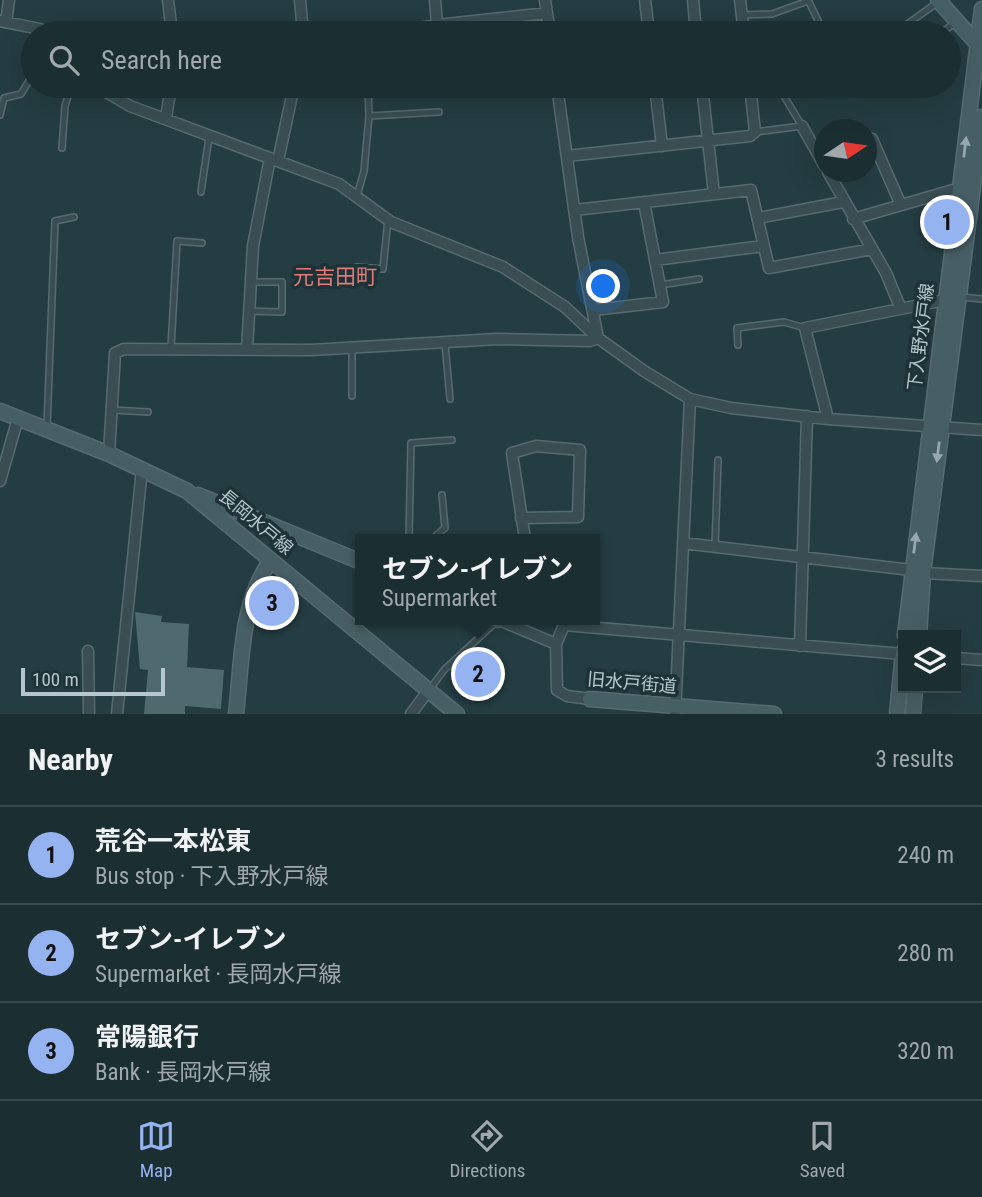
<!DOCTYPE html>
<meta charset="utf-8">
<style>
body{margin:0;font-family:"Roboto Condensed","Noto Sans JP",sans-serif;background:#283a3e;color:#f1f3f6}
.controls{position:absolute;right:21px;bottom:21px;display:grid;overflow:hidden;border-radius:0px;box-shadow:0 7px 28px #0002}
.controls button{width:63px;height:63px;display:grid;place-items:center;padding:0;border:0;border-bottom:2px solid #394a4d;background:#1b2e32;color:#f1f3f6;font:35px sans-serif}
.compass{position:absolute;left:814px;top:119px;width:63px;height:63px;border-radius:50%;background:#1b2e32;box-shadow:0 7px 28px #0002;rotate:77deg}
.scale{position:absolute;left:21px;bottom:18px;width:144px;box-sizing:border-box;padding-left:7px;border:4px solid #b5c7cc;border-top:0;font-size:19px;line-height:24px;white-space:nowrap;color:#b5c7cc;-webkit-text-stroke:5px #1d3337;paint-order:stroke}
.you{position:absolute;left:604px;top:287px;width:24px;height:24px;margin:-18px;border:5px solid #fff;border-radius:50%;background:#1a73e8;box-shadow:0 0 0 10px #1a73e833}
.badge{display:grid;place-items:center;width:46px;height:46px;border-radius:50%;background:#95b2f1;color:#111;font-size:23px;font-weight:700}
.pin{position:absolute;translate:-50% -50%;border:4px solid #fff;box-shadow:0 2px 7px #0006}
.popup{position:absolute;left:355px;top:534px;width:245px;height:91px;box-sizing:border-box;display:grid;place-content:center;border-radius:0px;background:#1b2e32;filter:drop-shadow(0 2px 5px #0005);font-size:23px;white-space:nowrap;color:#a0a8ac}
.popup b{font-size:26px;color:#f1f3f6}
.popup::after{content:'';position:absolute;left:50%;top:100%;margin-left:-14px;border:14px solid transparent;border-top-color:#1b2e32}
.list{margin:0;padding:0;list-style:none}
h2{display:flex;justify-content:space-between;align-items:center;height:91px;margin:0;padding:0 28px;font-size:30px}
h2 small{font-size:23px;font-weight:400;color:#a0a8ac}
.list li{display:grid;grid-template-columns:46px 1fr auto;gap:21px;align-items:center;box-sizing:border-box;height:98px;padding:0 28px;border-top:2px solid #394a4d}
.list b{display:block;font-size:26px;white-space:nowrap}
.list p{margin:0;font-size:23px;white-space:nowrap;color:#a0a8ac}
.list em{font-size:23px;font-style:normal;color:#a0a8ac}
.icon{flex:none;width:38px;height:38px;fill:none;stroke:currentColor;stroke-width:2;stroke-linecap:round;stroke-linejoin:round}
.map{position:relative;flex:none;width:982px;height:714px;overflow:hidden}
.search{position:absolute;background:#1b2e32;box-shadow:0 7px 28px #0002;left:21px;right:21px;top:21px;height:77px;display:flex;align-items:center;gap:18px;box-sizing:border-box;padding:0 24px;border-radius:38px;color:#a0a8ac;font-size:26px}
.sheet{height:385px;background:#1b2e32}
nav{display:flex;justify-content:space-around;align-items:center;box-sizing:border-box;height:98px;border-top:2px solid #394a4d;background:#1b2e32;font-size:19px;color:#a0a8ac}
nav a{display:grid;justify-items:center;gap:4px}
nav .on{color:#95b2f1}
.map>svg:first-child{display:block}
.building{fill:#4f6a6f}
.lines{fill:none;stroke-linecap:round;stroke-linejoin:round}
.lane-casing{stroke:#566b6f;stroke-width:8}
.street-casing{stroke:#566b6f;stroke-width:13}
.secondary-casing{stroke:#566b6f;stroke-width:17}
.lane{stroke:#394d52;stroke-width:5}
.street{stroke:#394d52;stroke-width:10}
.secondary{stroke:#465f65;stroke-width:14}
.oneway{fill:#94a8ad}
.labels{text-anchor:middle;stroke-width:7;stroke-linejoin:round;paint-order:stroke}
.street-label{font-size:18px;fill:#b5c7cc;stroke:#1d3337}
.quarter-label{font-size:21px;fill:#e17a78;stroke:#1d3337}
</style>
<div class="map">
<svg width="982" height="714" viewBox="0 0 982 714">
<rect width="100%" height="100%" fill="#243d42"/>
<path class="building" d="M 272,577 L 287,586 L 277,630 L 256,625 Z
M 135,612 L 162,616 L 161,622 L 189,624 L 187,667 L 224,670 L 221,709 L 185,706 L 185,714 L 144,714 L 148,670 L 140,669 Z
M 470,659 L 494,679 L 486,688 L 463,668 Z"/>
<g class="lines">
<g class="lane-casing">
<path id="lane" d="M 808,0 L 824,33
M 742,15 L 772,14 L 808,1
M 895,33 L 938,2
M 941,33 L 955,23
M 368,86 L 369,116
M 0,115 L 4,98 L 21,94 L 33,74
M 755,132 L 802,126 L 778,86
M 62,148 L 65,106 L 71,86
M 201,192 L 209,137
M 357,196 L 364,171 L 369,116 L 439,112
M 357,267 L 383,269 L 388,219
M 660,285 L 699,279
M 961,297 L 982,299
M 249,311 L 282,312 L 282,282 L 251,282
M 445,343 L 450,399
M 738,345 L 737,328 L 784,322 L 805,328
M 171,347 L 177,241 L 202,243
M 352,347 L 352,396
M 112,410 L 148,412
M 47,426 L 55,221 L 74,217
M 409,539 L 411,443 L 452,440
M 432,539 L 445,528 L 442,495
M 715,547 L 718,460
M 430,689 L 444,670 L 497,621"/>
</g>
<g class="street-casing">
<path id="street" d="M 168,0 L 172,33
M 300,0 L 303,33
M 435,0 L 437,25
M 545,0 L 550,33
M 645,0 L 649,33
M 693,0 L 696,33
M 740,0 L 744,33
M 0,21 L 40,29 L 40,33
M 6,22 L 9,0
M 391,33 L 437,25 L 547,13
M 96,86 L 130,106 L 339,184 L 391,222 L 503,267 L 565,307 L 598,338 L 644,371 L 690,399 L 731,408 L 828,419 L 982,430
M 655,86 L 662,146
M 702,86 L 714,194
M 166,118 L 171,86
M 802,126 L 824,165
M 866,140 L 872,139 L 900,203
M 567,156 L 750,136 L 755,132 L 750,86
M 278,161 L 294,86
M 828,172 L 886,273 L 900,307
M 575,210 L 751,190 L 769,268 L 872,249
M 758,218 L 843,202
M 853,219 L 960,188
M 655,260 L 763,246
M 593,310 L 663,302 L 644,202
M 247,349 L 253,246 L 270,158
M 828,419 L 805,328 L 945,300
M 109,454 L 115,353 L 124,349 L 311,350 L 497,339 L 590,341 L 598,338 L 578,237 L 557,86
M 0,481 L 18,418
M 521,518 L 578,517 L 580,450 L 536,446 L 512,453 L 525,539
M 683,543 L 911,570
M 923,573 L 982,576
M 499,620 L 556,644 L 557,690 L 567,696 L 590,699
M 556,644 L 564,625 L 903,654
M 800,646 L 807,416
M 88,651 L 89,714
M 956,658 L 982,660
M 117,714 L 142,469
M 411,714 L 428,691
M 675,714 L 690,399"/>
</g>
<g class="secondary-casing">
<path id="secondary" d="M 938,0 L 981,48
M 0,411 L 109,454 L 187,491 L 457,714
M 198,495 L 361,562
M 497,620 L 498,620
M 905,635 L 982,9
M 919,635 L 923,573 L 982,117
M 590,699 L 774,714
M 236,714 C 242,663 240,603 271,560
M 897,714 L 903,652
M 913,714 L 915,688"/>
</g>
<use href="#lane" class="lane"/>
<use href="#street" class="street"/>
<use href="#secondary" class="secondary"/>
</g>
<defs><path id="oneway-solid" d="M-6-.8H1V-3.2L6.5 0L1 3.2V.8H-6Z" transform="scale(1.75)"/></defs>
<g class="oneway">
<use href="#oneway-solid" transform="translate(965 147) rotate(-83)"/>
<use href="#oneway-solid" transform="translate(938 452) rotate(97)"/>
<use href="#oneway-solid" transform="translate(915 543) rotate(-83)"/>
</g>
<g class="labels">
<g class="street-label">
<text transform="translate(921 337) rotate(-83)" y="6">下入野水戸線</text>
<text transform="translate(256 522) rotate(40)" y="6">長岡水戸線</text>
<text transform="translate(632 683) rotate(5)" y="6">旧水戸街道</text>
</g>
<g class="quarter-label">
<text x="335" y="284">元吉田町</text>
</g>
</g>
</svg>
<div class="controls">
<button><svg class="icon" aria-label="layers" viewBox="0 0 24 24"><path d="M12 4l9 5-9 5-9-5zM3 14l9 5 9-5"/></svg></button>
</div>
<svg class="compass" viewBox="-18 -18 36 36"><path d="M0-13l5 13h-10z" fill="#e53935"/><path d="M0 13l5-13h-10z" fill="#a0a8ac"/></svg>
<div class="scale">100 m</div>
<div class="you"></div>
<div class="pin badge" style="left:947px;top:222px">1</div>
<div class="pin badge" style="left:478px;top:674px">2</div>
<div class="popup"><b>セブン-イレブン</b>Supermarket</div>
<div class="pin badge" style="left:272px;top:603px">3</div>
<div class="search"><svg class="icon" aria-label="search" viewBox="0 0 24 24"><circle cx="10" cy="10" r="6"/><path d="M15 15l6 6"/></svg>Search here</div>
</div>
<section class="sheet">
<h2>Nearby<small>3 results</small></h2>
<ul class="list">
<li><span class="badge">1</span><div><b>荒谷一本松東</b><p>Bus stop · 下入野水戸線</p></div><em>240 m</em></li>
<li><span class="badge">2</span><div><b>セブン-イレブン</b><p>Supermarket · 長岡水戸線</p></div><em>280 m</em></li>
<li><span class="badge">3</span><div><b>常陽銀行</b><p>Bank · 長岡水戸線</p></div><em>320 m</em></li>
</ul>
</section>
<nav>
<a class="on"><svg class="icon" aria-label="map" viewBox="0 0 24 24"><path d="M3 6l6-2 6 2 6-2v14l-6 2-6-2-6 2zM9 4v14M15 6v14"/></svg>Map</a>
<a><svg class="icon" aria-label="directions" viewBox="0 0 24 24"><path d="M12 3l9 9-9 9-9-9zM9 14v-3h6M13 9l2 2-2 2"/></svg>Directions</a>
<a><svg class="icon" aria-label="saved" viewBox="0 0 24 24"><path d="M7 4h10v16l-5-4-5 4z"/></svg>Saved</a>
</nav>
